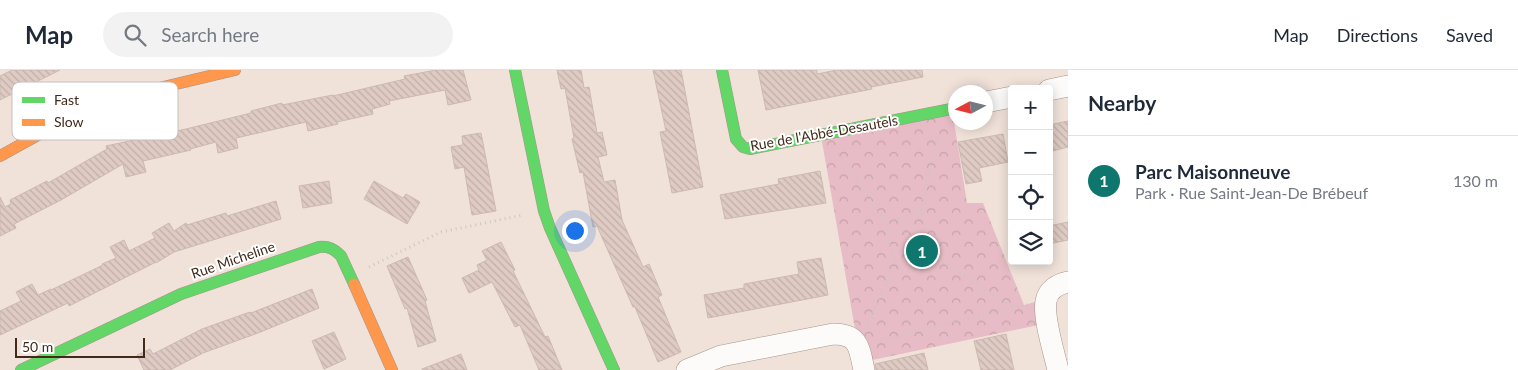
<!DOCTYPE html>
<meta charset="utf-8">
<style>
body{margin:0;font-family:Lato,sans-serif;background:#f2f2f3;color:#1f2937}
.controls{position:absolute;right:15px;top:15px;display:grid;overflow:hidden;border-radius:5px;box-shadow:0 2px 12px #0003}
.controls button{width:45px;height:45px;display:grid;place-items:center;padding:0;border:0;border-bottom:1px solid #e0e1e3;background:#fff;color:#1f2937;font:25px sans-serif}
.compass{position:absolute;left:948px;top:15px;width:45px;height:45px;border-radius:50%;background:#fff;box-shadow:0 2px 12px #0003;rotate:263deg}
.scale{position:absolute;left:15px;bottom:12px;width:130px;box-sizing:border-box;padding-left:5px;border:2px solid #422a1b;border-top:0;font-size:14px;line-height:18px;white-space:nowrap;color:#422a1b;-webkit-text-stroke:4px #fff;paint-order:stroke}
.you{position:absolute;left:574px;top:160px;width:18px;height:18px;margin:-12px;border:4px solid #fff;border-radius:50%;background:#1a73e8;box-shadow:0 0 0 8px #1a73e833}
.badge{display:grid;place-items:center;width:32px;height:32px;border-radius:50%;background:#0f766e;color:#fff;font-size:16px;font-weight:700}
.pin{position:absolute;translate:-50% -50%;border:2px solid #fff;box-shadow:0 1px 5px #0006}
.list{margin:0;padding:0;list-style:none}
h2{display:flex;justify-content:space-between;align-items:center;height:65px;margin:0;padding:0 20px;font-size:21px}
h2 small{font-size:16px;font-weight:400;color:#747a83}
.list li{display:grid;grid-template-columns:32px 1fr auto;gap:15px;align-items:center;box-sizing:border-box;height:90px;padding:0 20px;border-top:1px solid #e0e1e3}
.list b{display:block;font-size:19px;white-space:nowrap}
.list p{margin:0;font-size:16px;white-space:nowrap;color:#747a83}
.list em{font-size:16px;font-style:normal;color:#747a83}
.icon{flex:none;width:28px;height:28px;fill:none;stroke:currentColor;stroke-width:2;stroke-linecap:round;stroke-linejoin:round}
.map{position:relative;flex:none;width:1068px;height:300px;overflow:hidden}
header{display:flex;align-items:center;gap:30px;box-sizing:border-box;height:70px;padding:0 25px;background:#fff;border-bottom:1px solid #e0e1e3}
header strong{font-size:24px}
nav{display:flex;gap:28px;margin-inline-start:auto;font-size:18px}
.search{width:350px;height:45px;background:#f2f2f3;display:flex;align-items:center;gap:12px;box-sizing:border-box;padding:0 18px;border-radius:28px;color:#747a83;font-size:19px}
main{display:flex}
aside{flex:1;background:#fff}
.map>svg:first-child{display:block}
.forest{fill:url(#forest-crowns)}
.building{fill:url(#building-back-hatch);stroke:#ccb9b1}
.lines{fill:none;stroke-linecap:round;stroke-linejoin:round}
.street-casing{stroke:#a5958a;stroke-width:22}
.fast-casing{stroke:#a5958a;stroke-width:12}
.slow-casing{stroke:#a5958a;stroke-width:12}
.path{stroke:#cdc6c2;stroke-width:3;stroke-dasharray:1 4;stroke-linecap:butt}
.street{stroke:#fdfbf9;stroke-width:21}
.fast{stroke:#63d668;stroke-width:11}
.slow{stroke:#ff974d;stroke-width:11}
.labels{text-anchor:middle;stroke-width:4;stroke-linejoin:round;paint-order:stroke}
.street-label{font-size:14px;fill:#422a1b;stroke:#fff}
.key{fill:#fff;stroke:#c6bfbb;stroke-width:1}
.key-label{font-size:14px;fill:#422a1b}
</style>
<header>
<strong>Map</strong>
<div class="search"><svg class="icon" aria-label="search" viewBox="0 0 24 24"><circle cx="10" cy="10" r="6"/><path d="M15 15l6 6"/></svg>Search here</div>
<nav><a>Map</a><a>Directions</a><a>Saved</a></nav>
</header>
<main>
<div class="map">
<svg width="1068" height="300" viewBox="0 0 1068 300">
<defs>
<pattern id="forest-crowns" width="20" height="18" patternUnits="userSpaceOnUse" patternTransform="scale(1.25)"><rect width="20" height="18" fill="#e7bcc6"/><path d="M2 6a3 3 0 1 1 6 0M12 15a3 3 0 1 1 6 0" fill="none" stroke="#c7a2aa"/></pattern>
<pattern id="building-back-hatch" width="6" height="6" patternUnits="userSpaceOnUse" patternTransform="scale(1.25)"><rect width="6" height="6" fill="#dfcbc4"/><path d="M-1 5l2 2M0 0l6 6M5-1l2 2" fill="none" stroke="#c1aea8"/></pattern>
</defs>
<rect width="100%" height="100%" fill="#f0e2d9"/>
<path class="forest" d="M 952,39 L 967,133 L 983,133 L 1024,235 L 1046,229 L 1048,253 L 863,292 L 858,276 L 821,66 Z"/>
<path class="building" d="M 12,0 L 60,0 L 0,30 L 0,6 Z
M 436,0 L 463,0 L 471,30 L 448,35 L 445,20 L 389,31 L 390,34 L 372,39 L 373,44 L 337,52 L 338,54 L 308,61 L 306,52 L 236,68 L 238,78 L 218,83 L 216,72 L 190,79 L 191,80 L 143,91 L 146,102 L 126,107 L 123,94 L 61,130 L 14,154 L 16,158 L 0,166 L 0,127 L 5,137 L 11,134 L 10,130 L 47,111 L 48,113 L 107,79 L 106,76 L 186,59 L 251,43 L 251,41 L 282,33 L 282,35 L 333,25 L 333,26 L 405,9 L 404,6 Z
M 557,0 L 581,0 L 584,18 L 589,17 L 597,63 L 602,62 L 607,85 L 598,87 L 604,112 L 615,110 L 622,150 L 643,197 L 649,194 L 662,225 L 658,227 L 681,282 L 658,292 L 635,237 L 633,237 L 597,156 L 593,157 L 583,102 L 580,103 L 572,69 L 574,68 L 565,18 L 561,19 Z
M 653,0 L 681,0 L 703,117 L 672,123 L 660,62 L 666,61 Z
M 758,0 L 817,0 L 817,4 L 837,0 L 922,0 L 923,7 L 871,17 L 872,19 L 766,40 Z
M 1068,51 L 1068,77 L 1049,82 L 1049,55 Z
M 481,63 L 496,141 L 472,145 L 464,97 L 455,99 L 451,77 L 463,75 L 462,66 Z
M 1003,64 L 1008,92 L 979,98 L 982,111 L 966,114 L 958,72 Z
M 820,101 L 826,133 L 725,149 L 720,125 L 779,114 L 778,109 Z
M 329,111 L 332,133 L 303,138 L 299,116 Z
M 374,111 L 403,128 L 406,124 L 420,132 L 407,154 L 364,129 Z
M 276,131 L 281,149 L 174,182 L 156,193 L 156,192 L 69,236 L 68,233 L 0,265 L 0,241 L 21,231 L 16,222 L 32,214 L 38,225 L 51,219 L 51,220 L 103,195 L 102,194 L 116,188 L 110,177 L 124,170 L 129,181 L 155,168 L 152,163 L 169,153 L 174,161 L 186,153 L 187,155 L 226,143 L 227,146 Z
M 1068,152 L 1068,170 L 1049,174 L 1049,156 Z
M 501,172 L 515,200 L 513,201 L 545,267 L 548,266 L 562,300 L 539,300 L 520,255 L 515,257 L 492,212 L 469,223 L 462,208 L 479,200 L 477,195 L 487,190 L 482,181 Z
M 408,187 L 427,230 L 425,231 L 436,271 L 418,277 L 407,238 L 405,239 L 387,196 Z
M 821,188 L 828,225 L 708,248 L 704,225 L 744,218 L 744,214 L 799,204 L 797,192 Z
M 312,219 L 319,238 L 258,263 L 203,283 L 170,300 L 144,300 L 137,285 L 150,279 L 153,284 L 202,259 L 250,242 L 251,243 Z
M 334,262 L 346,289 L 324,299 L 312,271 Z
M 1006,264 L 1014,300 L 981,300 L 974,271 Z
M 924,283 L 928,300 L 876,300 L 875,294 Z
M 461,284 L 467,300 L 422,300 L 422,299 Z"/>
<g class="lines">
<g class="street-casing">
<path id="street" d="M 1049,20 L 1068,16
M 986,32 L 1012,27
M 687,300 L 721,286 L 833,264 C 859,264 859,277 864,300
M 1058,300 C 1054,282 1043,248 1046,231 C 1048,220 1058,214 1068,212"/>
</g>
<g class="fast-casing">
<path id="fast" d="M 515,0 L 544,141 L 550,158 L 614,300
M 722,0 L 736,69 L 743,77 L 750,79 L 956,38
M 21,300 L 181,224 L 319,177 C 329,176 334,179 341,186 L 354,214"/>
</g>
<g class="slow-casing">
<path id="slow" d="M 0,86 L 69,48 L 113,29 L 235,0
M 354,214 L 392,300"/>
</g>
<path class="path" d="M 839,83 L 886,153
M 921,140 L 938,63
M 932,185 L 911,187 L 895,192 L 886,153 L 904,149 L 921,140 L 926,165 L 932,185 L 1013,238
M 369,197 L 441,162 L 523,145
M 867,257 L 895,192
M 876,271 L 1027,234"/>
<use href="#street" class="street"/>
<use href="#fast" class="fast"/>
<use href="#slow" class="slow"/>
</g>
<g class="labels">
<g class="street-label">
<text transform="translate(824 63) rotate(-10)" y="5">Rue de l'Abbé-Desautels</text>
<text transform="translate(233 190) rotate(-19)" y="5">Rue Micheline</text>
</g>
</g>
<rect x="12" y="12" width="166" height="58" rx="8" class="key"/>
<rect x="22" y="27" width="23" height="6" fill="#63d668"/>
<rect x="22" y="49" width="23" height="7" fill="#ff974d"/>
<g class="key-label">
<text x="54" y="35">Fast</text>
<text x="54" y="57">Slow</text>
</g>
</svg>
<div class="controls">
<button>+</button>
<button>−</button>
<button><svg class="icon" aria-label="locate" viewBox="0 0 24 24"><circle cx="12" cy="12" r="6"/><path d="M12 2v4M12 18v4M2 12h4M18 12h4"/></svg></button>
<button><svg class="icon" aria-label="layers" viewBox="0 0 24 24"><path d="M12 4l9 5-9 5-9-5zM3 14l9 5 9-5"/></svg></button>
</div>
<svg class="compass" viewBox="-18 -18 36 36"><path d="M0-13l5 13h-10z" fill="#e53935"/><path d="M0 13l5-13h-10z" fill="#747a83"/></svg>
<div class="scale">50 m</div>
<div class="you"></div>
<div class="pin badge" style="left:922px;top:181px">1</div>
</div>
<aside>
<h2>Nearby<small></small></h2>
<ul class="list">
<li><span class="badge">1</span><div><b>Parc Maisonneuve</b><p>Park · Rue Saint-Jean-De Brébeuf</p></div><em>130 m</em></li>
</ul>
</aside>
</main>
